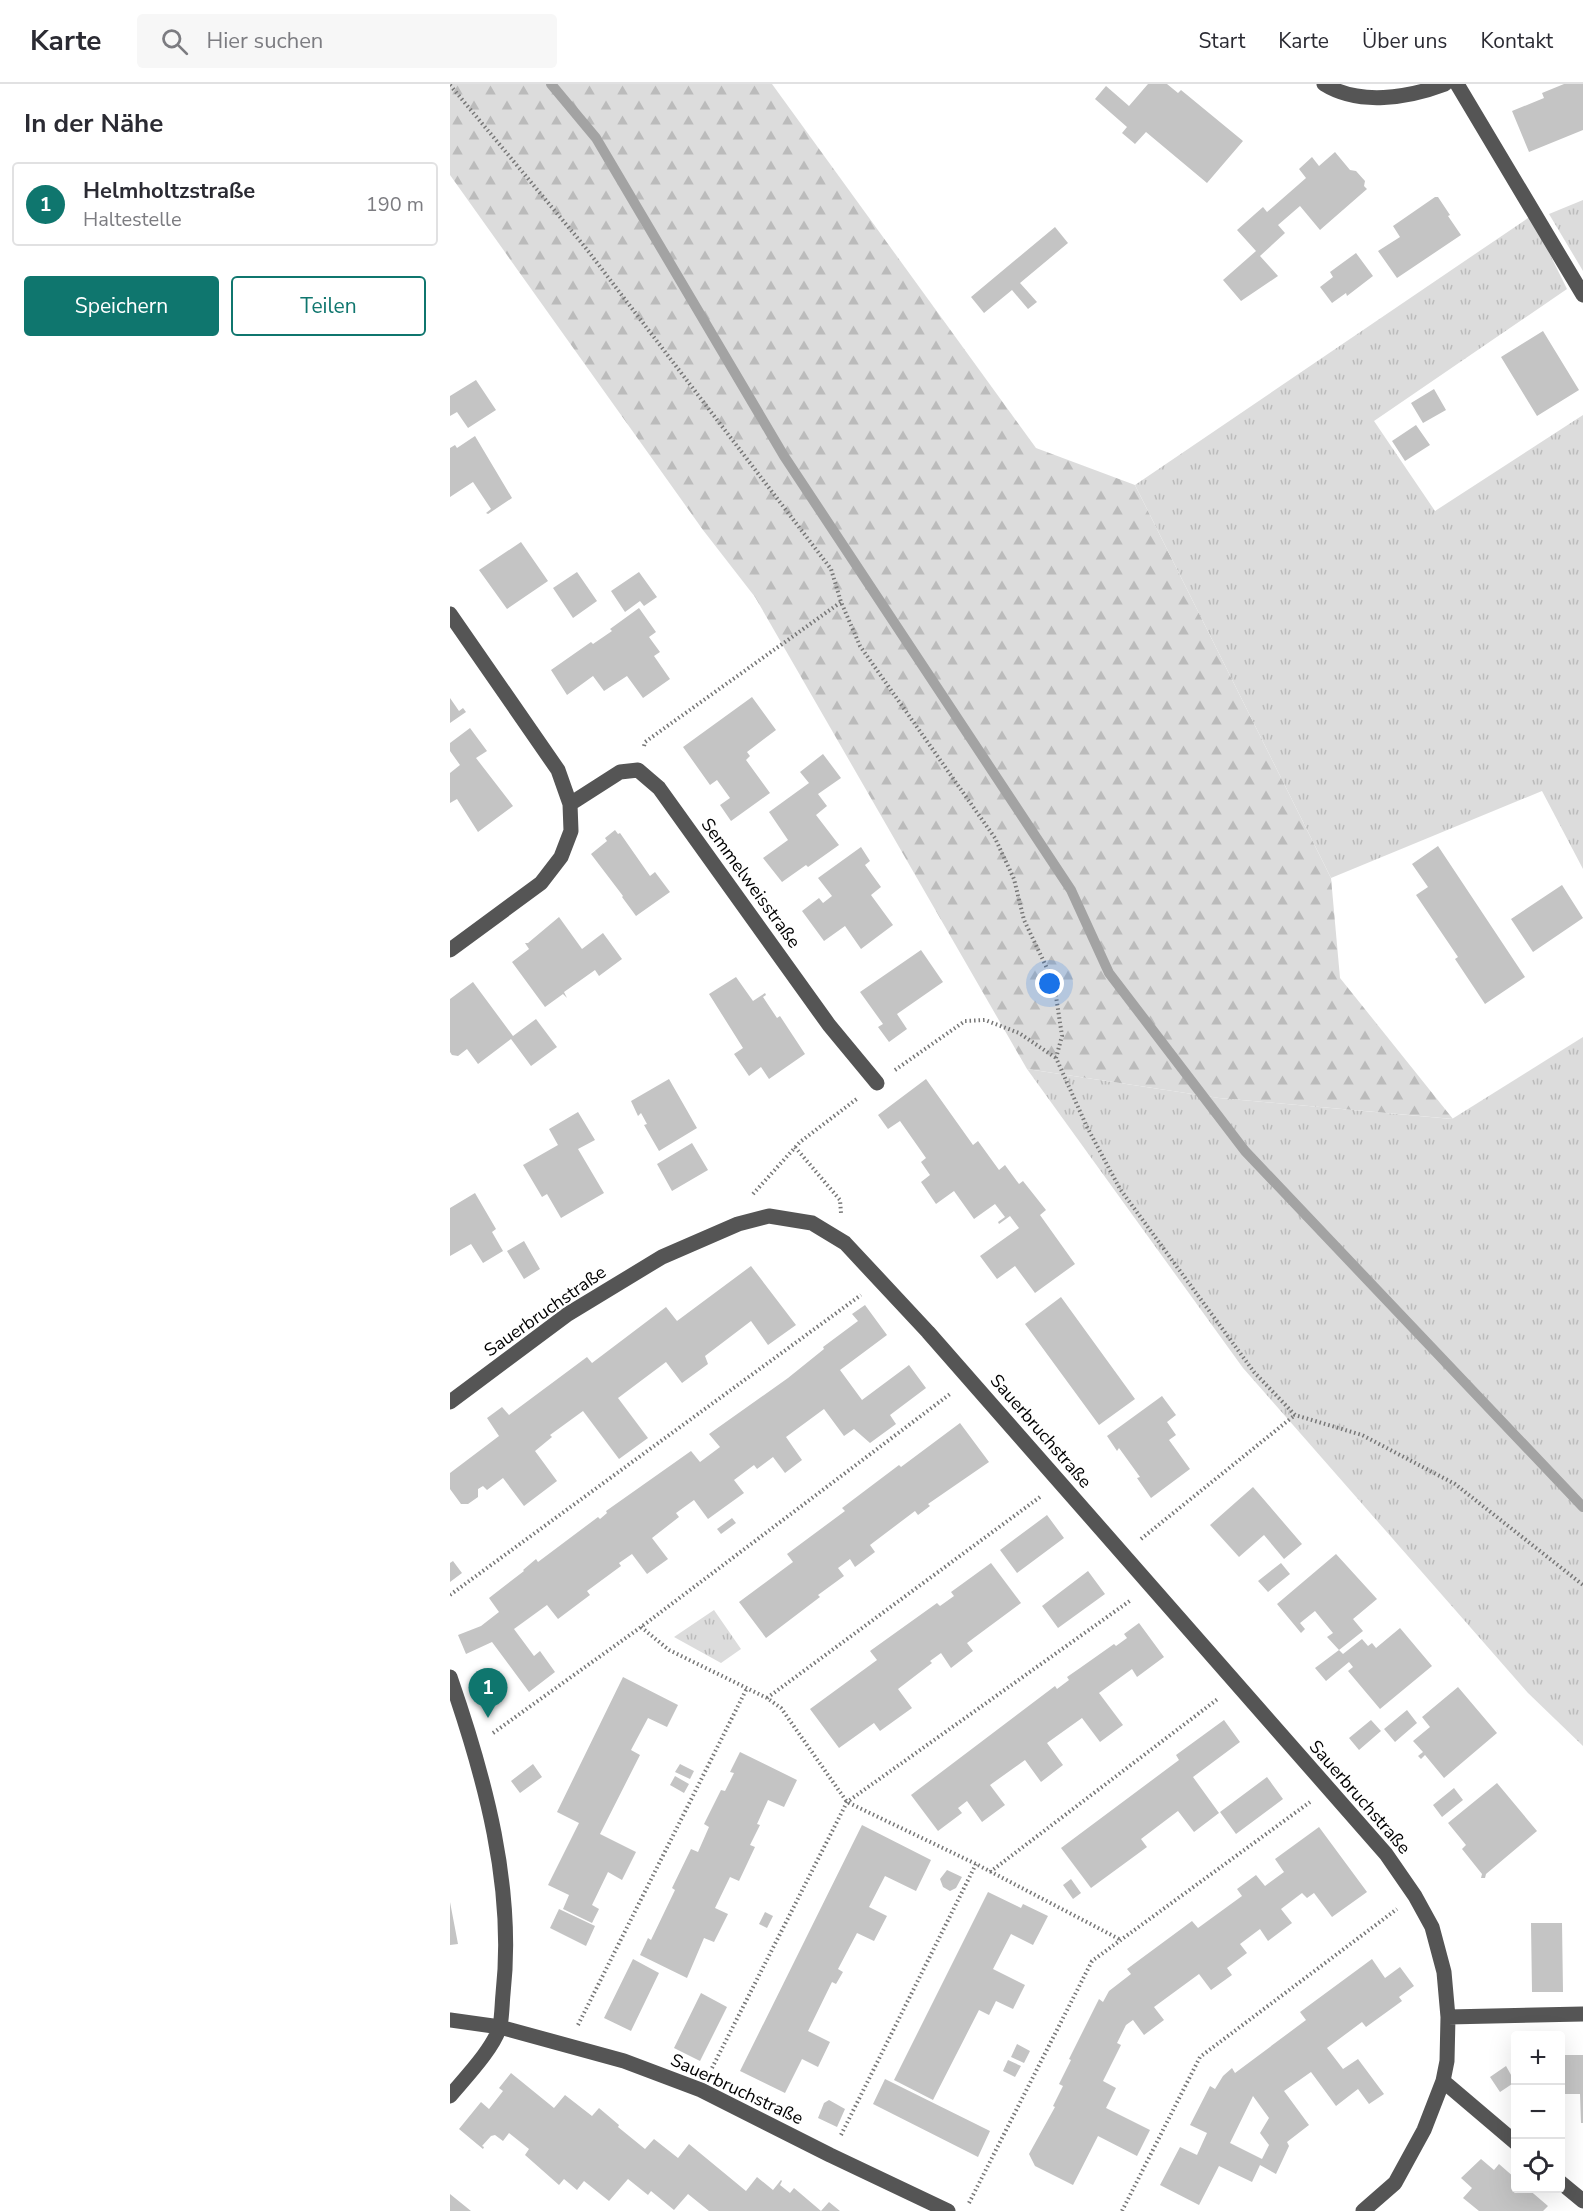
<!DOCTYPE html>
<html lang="de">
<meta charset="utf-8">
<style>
body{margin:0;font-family:"Nunito Sans",sans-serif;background:#f7f7f7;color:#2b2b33}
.controls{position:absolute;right:18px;bottom:18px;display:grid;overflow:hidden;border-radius:6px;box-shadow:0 6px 24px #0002}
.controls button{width:54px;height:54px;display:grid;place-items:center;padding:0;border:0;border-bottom:2px solid #e1e1e2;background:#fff;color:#2b2b33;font:30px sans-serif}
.you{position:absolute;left:600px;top:900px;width:21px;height:21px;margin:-15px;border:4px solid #fff;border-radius:50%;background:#1a73e8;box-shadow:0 0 0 9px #1a73e833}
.badge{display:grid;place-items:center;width:39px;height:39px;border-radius:50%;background:#0f766e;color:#fff;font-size:20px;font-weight:700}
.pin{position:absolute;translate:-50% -50px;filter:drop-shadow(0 2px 3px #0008)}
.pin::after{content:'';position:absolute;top:32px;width:21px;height:18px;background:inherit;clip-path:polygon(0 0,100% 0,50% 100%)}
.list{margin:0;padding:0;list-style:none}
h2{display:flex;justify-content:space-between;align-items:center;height:78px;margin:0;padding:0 24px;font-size:26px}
h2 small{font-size:20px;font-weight:400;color:#7c7c81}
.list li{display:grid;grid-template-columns:39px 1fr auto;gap:18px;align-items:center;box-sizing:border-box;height:84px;margin:0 12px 12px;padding:0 12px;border:2px solid #e1e1e2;border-radius:6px}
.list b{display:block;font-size:22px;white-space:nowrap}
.list p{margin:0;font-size:20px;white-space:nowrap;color:#7c7c81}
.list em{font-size:20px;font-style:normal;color:#7c7c81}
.actions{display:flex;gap:12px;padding:18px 24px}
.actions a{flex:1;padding:14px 0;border:2px solid #0f766e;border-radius:6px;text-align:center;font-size:21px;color:#0f766e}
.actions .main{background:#0f766e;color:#fff}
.icon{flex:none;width:33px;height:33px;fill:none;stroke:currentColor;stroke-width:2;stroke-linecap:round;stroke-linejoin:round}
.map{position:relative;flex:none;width:1133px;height:2127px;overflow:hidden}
header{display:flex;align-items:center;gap:36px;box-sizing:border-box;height:84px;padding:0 30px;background:#fff;border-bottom:2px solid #e1e1e2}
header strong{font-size:28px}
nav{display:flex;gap:33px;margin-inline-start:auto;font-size:21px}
.search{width:420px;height:54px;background:#f7f7f7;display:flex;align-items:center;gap:15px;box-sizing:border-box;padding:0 21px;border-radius:6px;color:#7c7c81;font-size:22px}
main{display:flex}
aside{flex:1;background:#fff}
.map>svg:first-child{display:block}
.grass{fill:url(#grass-tufts)}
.forest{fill:url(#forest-firs)}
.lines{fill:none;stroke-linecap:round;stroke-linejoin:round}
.stream{stroke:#a3a3a3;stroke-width:10}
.building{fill:#c4c4c4;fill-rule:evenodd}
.path{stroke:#777;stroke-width:4;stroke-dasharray:1.5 3;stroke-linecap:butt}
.minor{stroke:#555;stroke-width:15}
.labels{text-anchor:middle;stroke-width:4.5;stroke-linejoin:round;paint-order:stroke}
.street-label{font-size:18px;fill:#000;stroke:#fff}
</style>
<header>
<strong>Karte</strong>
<div class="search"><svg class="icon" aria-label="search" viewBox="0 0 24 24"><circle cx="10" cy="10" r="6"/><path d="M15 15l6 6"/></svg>Hier suchen</div>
<nav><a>Start</a><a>Karte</a><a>Über uns</a><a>Kontakt</a></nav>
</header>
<main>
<aside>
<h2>In der Nähe<small></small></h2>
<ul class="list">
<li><span class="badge">1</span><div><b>Helmholtzstraße</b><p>Haltestelle</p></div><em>190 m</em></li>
</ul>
<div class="actions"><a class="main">Speichern</a><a>Teilen</a></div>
</aside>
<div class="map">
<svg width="1133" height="2127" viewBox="0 0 1133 2127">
<defs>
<pattern id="grass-tufts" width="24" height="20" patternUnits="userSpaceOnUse" patternTransform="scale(1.5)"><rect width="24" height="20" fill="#dcdcdc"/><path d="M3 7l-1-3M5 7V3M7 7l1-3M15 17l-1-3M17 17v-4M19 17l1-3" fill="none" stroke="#bbb"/></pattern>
<pattern id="forest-firs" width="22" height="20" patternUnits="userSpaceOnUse" patternTransform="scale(1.5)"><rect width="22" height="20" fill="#dcdcdc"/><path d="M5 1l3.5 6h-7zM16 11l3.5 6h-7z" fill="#bbb"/></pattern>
</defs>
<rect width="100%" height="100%" fill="#fff"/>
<path class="grass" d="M 1133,116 L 1133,187 L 1099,130 Z
M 1081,132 L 1117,205 L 924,337 L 985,427 L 1133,331 L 1133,785 L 1092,707 L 881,794 L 685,401 Z
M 1133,953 L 1133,1662 L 1078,1609 L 793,1284 L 577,985 L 769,1014 L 1002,1035 Z
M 264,1526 L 291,1565 L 271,1579 L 224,1553 Z"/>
<path class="forest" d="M 0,0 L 322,0 L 586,364 L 685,401 L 881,794 L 890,894 L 1003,1035 L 769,1014 L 577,985 L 305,513 L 253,446 L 0,91 Z"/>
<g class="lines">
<path class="stream" d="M 101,0 L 146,54 L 334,372 L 621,806 L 659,889 L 795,1067 L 1133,1423"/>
</g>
<path class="building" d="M 698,0 L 717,0 L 728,9 L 731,6 L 793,57 L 757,99 L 696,48 L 685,60 L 672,49 L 677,43 L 645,15 L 656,2 L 679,22 Z
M 1114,0 L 1133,0 L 1133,46 L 1079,68 L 1062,27 L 1094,14 L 1092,9 Z
M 885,68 L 900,86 L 906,87 L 915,97 L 914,102 L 917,105 L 870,146 L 850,122 L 828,141 L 835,149 L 810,172 L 828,192 L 791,217 L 773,196 L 806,167 L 787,146 L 813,123 L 817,128 L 856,94 L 849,85 L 862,73 L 869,82 Z
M 985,113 L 988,113 L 1000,131 L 998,132 L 1011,151 L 947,194 L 928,167 L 950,153 L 943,142 Z
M 605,143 L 618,159 L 570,199 L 587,218 L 578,225 L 562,206 L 534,229 L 521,213 Z
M 906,169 L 923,192 L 897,212 L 896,209 L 882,219 L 870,203 L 883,193 L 880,188 Z
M 1093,247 L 1129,306 L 1087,332 L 1051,273 Z
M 26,296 L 46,326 L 18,344 L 7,328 L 0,332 L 0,312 Z
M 984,305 L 996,326 L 973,339 L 961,319 Z
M 966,341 L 980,361 L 955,377 L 942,357 Z
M 25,352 L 62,414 L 38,430 L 36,429 L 41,425 L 23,398 L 0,413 L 0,364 L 5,361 L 7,364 Z
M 71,458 L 98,497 L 57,525 L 29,486 Z
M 127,488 L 147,517 L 123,534 L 103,504 Z
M 189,488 L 207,513 L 194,522 L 190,517 L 175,528 L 161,507 Z
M 189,524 L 206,548 L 199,553 L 210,568 L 204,572 L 220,595 L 193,614 L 177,592 L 154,607 L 143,592 L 117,611 L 101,586 L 141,558 L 143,560 L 162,547 L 160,545 Z
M 302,613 L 326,646 L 297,668 L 300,672 L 296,676 L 320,709 L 281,737 L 270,721 L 280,714 L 267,696 L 260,701 L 233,663 Z
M 0,614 L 9,627 L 13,624 L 16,628 L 0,639 Z
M 20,644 L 37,667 L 26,674 L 63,722 L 28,748 L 7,715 L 0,719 L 0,689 L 10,681 L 0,667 L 0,659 Z
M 373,670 L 391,694 L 368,710 L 377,722 L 366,731 L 389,761 L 358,783 L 356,781 L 332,798 L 313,774 L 338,756 L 319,728 L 359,699 L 350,688 Z
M 165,746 L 168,750 L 170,749 L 200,792 L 205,788 L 220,808 L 186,832 L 172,813 L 173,812 L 141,770 L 157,757 L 155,754 Z
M 988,762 L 1075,893 L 1035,920 L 1005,875 L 1008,873 L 966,811 L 978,803 L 962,780 Z
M 411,763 L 420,777 L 415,781 L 431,803 L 421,811 L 443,841 L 411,865 L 395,842 L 374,857 L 352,827 L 369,814 L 373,819 L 382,812 L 368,794 Z
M 1112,801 L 1133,834 L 1083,868 L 1061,835 Z
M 109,833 L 132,865 L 153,849 L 172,875 L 149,892 L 145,886 L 114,908 L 117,914 L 113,910 L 95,923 L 62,878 L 79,865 L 75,859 L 78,859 Z
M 471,866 L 493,898 L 447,930 L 457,945 L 439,958 L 428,943 L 433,940 L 410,908 Z
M 286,893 L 303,917 L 315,909 L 316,911 L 313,913 L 327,934 L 330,932 L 355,970 L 319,995 L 311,983 L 299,992 L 284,970 L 293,964 L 259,910 Z
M 23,898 L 63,952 L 86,935 L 107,963 L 81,982 L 61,955 L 28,980 L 17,965 L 8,972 L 2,971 L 0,968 L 0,915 Z
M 219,995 L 247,1044 L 209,1067 L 194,1041 L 197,1040 L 191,1029 L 188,1032 L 181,1017 Z
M 476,995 L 523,1061 L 528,1057 L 549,1086 L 555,1081 L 569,1100 L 573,1097 L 596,1126 L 590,1131 L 625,1180 L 585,1209 L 565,1182 L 547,1195 L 530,1172 L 569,1144 L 560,1132 L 549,1140 L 548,1138 L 555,1133 L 545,1120 L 524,1135 L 504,1107 L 486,1120 L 471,1098 L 480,1091 L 471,1078 L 476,1074 L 450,1037 L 438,1045 L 428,1031 Z
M 128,1028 L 145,1056 L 128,1065 L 154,1109 L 111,1134 L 97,1110 L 92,1113 L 73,1081 L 108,1061 L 99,1045 Z
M 242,1059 L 258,1086 L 222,1107 L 207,1080 Z
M 25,1109 L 46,1145 L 42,1148 L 53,1167 L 33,1179 L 21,1160 L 0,1172 L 0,1124 Z
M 74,1157 L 90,1185 L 74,1195 L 57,1167 Z
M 301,1182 L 346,1241 L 318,1261 L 301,1237 L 255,1272 L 258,1280 L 232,1299 L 216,1278 L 168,1314 L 198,1354 L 169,1375 L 133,1327 L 100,1351 L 102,1353 L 85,1367 L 107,1397 L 74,1422 L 53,1394 L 37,1406 L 33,1402 L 28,1405 L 28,1413 L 18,1420 L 11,1420 L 0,1405 L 0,1389 L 49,1352 L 37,1334 L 52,1323 L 59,1331 L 137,1273 L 142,1279 L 216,1223 L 227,1237 Z
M 611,1213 L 685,1315 L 649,1341 L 575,1240 Z
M 415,1221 L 437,1251 L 390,1286 L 412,1316 L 459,1281 L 476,1304 L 440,1331 L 446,1340 L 420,1359 L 404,1345 L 394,1352 L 374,1325 L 336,1353 L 352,1376 L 335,1389 L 323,1373 L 307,1385 L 304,1381 L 284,1396 L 294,1409 L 258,1435 L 244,1416 L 226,1429 L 229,1433 L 202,1454 L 218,1475 L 197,1490 L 182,1470 L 169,1479 L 171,1482 L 137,1507 L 140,1511 L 108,1535 L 97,1521 L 64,1545 L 84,1572 L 90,1567 L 105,1588 L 79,1608 L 42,1558 L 16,1570 L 8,1551 L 31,1542 L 49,1528 L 39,1514 L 74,1487 L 73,1486 L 86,1475 L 88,1478 L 148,1433 L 150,1435 L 157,1429 L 156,1427 L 241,1367 L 250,1378 L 270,1363 L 259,1350 L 338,1294 L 374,1265 L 373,1263 L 408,1237 L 402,1230 Z
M 712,1312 L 726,1331 L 717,1338 L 726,1351 L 719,1356 L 740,1385 L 701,1414 L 687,1394 L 690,1393 L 669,1364 L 667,1367 L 657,1352 Z
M 510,1339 L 539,1378 L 478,1420 L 480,1422 L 468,1431 L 465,1427 L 420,1461 L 425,1468 L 405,1483 L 400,1475 L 388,1484 L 394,1492 L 368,1511 L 370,1513 L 316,1554 L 289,1518 L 343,1478 L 337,1470 L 395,1427 L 392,1424 L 449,1381 L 451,1383 Z
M 803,1403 L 852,1460 L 834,1475 L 814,1451 L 789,1473 L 760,1441 Z
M 597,1431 L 614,1454 L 567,1489 L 550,1466 Z
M 282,1434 L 286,1439 L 271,1450 L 267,1445 Z
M 886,1470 L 927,1515 L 903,1535 L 913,1547 L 889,1566 L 877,1553 L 883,1549 L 865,1527 L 850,1539 L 855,1545 L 851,1549 L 827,1520 Z
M 3,1477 L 12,1489 L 0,1498 L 0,1479 Z
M 541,1479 L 571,1519 L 517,1559 L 523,1567 L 501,1584 L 491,1569 L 480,1577 L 482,1579 L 448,1605 L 462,1624 L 430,1647 L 424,1639 L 389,1664 L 360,1625 L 427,1576 L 420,1567 L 487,1519 L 490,1522 L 504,1512 L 501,1508 Z
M 831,1479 L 840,1490 L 818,1508 L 808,1497 Z
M 638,1487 L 655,1510 L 608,1544 L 592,1522 Z
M 689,1539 L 714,1573 L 687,1593 L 682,1585 L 649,1609 L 673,1641 L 650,1658 L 632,1634 L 597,1659 L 613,1681 L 591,1698 L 575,1676 L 540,1701 L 555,1721 L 532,1738 L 517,1717 L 508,1724 L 512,1729 L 488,1747 L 461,1711 L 605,1602 L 607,1605 L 619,1596 L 617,1593 L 630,1584 L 664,1560 L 666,1562 L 677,1554 L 674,1550 Z
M 950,1544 L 982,1582 L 930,1625 L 898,1587 L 903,1583 L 899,1578 L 876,1597 L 865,1584 L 889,1566 L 893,1570 L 912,1555 L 918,1562 L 922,1559 L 926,1564 Z
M 173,1593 L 228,1621 L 217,1643 L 198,1634 L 181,1666 L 190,1671 L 150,1750 L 186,1768 L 172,1796 L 158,1788 L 142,1821 L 149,1825 L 142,1839 L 113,1825 L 119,1811 L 98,1801 L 129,1739 L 107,1728 Z
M 1008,1603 L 1047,1649 L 994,1694 L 975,1671 L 971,1675 L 968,1672 L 973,1668 L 963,1657 L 980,1643 L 972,1633 Z
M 957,1626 L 967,1639 L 945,1658 L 934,1645 Z
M 774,1636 L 790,1658 L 743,1693 L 769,1729 L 744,1748 L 728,1727 L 691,1755 L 697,1763 L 641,1804 L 611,1764 L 729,1676 L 726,1671 Z
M 921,1636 L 931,1647 L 909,1666 L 899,1654 Z
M 290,1668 L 347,1696 L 334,1723 L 318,1716 L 307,1740 L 310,1741 L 300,1761 L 305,1763 L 289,1797 L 280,1793 L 265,1824 L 278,1830 L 264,1858 L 254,1854 L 237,1894 L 190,1871 L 198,1854 L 201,1856 L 225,1806 L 222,1804 L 241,1765 L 248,1768 L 259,1743 L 254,1740 L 271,1706 L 275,1707 L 284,1689 L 280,1688 Z
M 83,1680 L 92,1693 L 70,1709 L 61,1697 Z
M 230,1680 L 244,1687 L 240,1695 L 225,1688 Z
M 225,1692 L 239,1700 L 234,1709 L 220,1701 Z
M 817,1693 L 833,1715 L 786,1750 L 770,1728 Z
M 1047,1699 L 1087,1747 L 1036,1790 L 1035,1794 L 1031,1794 L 1032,1790 L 1012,1765 L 1016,1761 L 998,1739 Z
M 1004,1704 L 1013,1716 L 992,1733 L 983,1721 Z
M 412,1741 L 481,1776 L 466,1807 L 435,1792 L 419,1823 L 437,1832 L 424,1857 L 407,1849 L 388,1885 L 393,1888 L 386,1900 L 382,1898 L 358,1947 L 380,1958 L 368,1983 L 352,1975 L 335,2009 L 290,1987 Z
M 869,1743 L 917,1808 L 882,1833 L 864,1809 L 857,1814 L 852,1809 L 831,1825 L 842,1839 L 818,1857 L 810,1845 L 790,1860 L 797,1869 L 777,1884 L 782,1891 L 761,1906 L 749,1890 L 704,1923 L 714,1936 L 694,1951 L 683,1936 L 676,1941 L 667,1959 L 671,1961 L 653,1997 L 666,2004 L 656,2024 L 700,2046 L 687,2072 L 648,2052 L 623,2101 L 585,2082 L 579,2070 L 605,2023 L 603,2022 L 613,2002 L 609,2000 L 621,1976 L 619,1975 L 649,1915 L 653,1918 L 659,1907 L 681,1890 L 677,1885 L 742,1837 L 748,1844 L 792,1812 L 787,1805 L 806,1791 L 815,1802 L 834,1788 L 825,1775 Z
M 497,1786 L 512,1793 L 506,1804 L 500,1807 L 493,1803 L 490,1795 Z
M 621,1795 L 631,1809 L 623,1815 L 613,1801 Z
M 538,1808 L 571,1824 L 573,1820 L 598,1832 L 583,1861 L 561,1850 L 543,1885 L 575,1901 L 563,1925 L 546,1917 L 539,1931 L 529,1926 L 483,2016 L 444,1996 Z
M 0,1818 L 8,1860 L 0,1861 Z
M 109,1825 L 145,1842 L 136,1862 L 100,1844 Z
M 315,1828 L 323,1832 L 317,1844 L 309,1840 Z
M 1081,1839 L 1112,1839 L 1113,1908 L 1082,1908 Z
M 183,1875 L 209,1889 L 181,1947 L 154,1934 Z
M 922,1875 L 935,1894 L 950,1883 L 964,1902 L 949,1913 L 952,1917 L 916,1943 L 912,1938 L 877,1964 L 893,1985 L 908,1975 L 934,2010 L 919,2020 L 908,2005 L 886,2022 L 861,1988 L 834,2007 L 859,2041 L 837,2058 L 839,2062 L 826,2090 L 810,2081 L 802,2098 L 769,2082 L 749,2121 L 710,2101 L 730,2063 L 747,2071 L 757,2049 L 740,2041 L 760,2002 L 765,2005 L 773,1992 L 782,1984 L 785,1989 L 856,1936 L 850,1928 ZM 803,2012 L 819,2034 L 810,2049 L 819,2061 L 812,2075 L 780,2059 Z
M 251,1909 L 277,1923 L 250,1977 L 224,1964 Z
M 567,1960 L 580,1967 L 574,1979 L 561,1973 Z
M 1110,1971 L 1133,1971 L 1133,2039 L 1131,2039 L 1130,2010 L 1110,2010 Z
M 558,1976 L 571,1982 L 565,1993 L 553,1987 Z
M 1056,1982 L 1065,1998 L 1050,2008 L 1040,1993 Z
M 61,1989 L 104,2024 L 115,2011 L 142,2032 L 149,2024 L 169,2041 L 168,2043 L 195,2065 L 204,2055 L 228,2074 L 239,2060 L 296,2107 L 307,2093 L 323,2106 L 331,2096 L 332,2097 L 330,2101 L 340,2109 L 344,2104 L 371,2127 L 259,2127 L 238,2110 L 224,2126 L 201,2107 L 198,2111 L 178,2095 L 159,2117 L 134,2097 L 127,2106 L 114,2095 L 109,2101 L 75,2071 L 79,2065 L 59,2049 L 53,2057 L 45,2051 L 41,2052 L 32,2062 L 34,2063 L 33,2065 L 9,2045 L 31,2018 L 39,2025 L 53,2007 L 49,2004 Z
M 435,1995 L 540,2047 L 528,2073 L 423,2020 Z
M 379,2016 L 395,2025 L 387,2043 L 368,2034 L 374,2019 Z
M 1031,2075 L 1044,2086 L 1049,2080 L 1065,2094 L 1065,2104 L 1077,2104 L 1098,2122 L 1093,2127 L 1029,2127 L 1013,2114 L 1022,2104 L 1011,2094 Z
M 0,2110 L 21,2127 L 0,2127 Z
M 379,2118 L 390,2127 L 371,2127 Z"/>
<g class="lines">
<path class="path" d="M 0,1 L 135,163 L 381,485 L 391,518 L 410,562 L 545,754 L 564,795 L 574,836 L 604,899 L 612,952 L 606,974 L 637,1043 L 670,1105 L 804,1288 L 845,1331 L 912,1351 L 1005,1400 L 1133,1501
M 194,662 L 195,658 L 391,518
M 445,986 L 515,937 L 535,936 L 569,949 L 606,974
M 345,1063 L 390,1116 L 391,1129
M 303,1110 L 350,1058 L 408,1014
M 691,1455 L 845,1331
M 0,1511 L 411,1211
M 191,1543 L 219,1566 L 317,1614 L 331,1624 L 397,1718 L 526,1780 L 671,1856
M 317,1614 L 590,1413
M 43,1649 L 191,1543 L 500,1310
M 540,1788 L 769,1614
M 128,1941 L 297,1604
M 262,1984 L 397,1718 L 681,1516
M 391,2051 L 526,1780
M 519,2119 L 642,1877 L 860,1718
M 672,2127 L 750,1973 L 947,1825"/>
<path class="minor" d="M 874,0 C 909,22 958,14 995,0
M 1007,0 L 1133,211
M 0,530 L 108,686 L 120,720 L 121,747 L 111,773 L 91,799 L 0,866
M 120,720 L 170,688 L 188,686 L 209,704 L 379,941 L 427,999
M 0,1318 L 118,1230 L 212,1173 L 288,1140 L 319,1132 L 362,1139 L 395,1159 L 478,1248 L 936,1770 L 965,1812 L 982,1843 L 994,1888 L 998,1933 L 997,1977 L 993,1997 L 974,2046 L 945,2099 L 913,2127
M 0,1593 C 35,1694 65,1803 53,1910 C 52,1920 52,1932 50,1942 C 44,1964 15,1994 0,2012
M 998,1933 L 1133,1930
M 0,1936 L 50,1943 L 174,1977 L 251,2006 L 380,2071 L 498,2127
M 993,1997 L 1066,2059
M 1110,2098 L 1133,2117"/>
</g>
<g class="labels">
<g class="street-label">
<text transform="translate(301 799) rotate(54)" y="6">Semmelweisstraße</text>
<text transform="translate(95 1227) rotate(-35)" y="6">Sauerbruchstraße</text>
<text transform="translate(591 1347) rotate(49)" y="6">Sauerbruchstraße</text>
<text transform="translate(910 1713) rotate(49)" y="6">Sauerbruchstraße</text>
<text transform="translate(287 2005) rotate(25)" y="6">Sauerbruchstraße</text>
</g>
</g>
</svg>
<div class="controls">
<button>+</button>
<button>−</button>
<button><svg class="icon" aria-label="locate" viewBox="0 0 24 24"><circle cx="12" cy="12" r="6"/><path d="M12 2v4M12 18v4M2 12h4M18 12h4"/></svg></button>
</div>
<div class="you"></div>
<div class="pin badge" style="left:38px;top:1634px">1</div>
</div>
</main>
